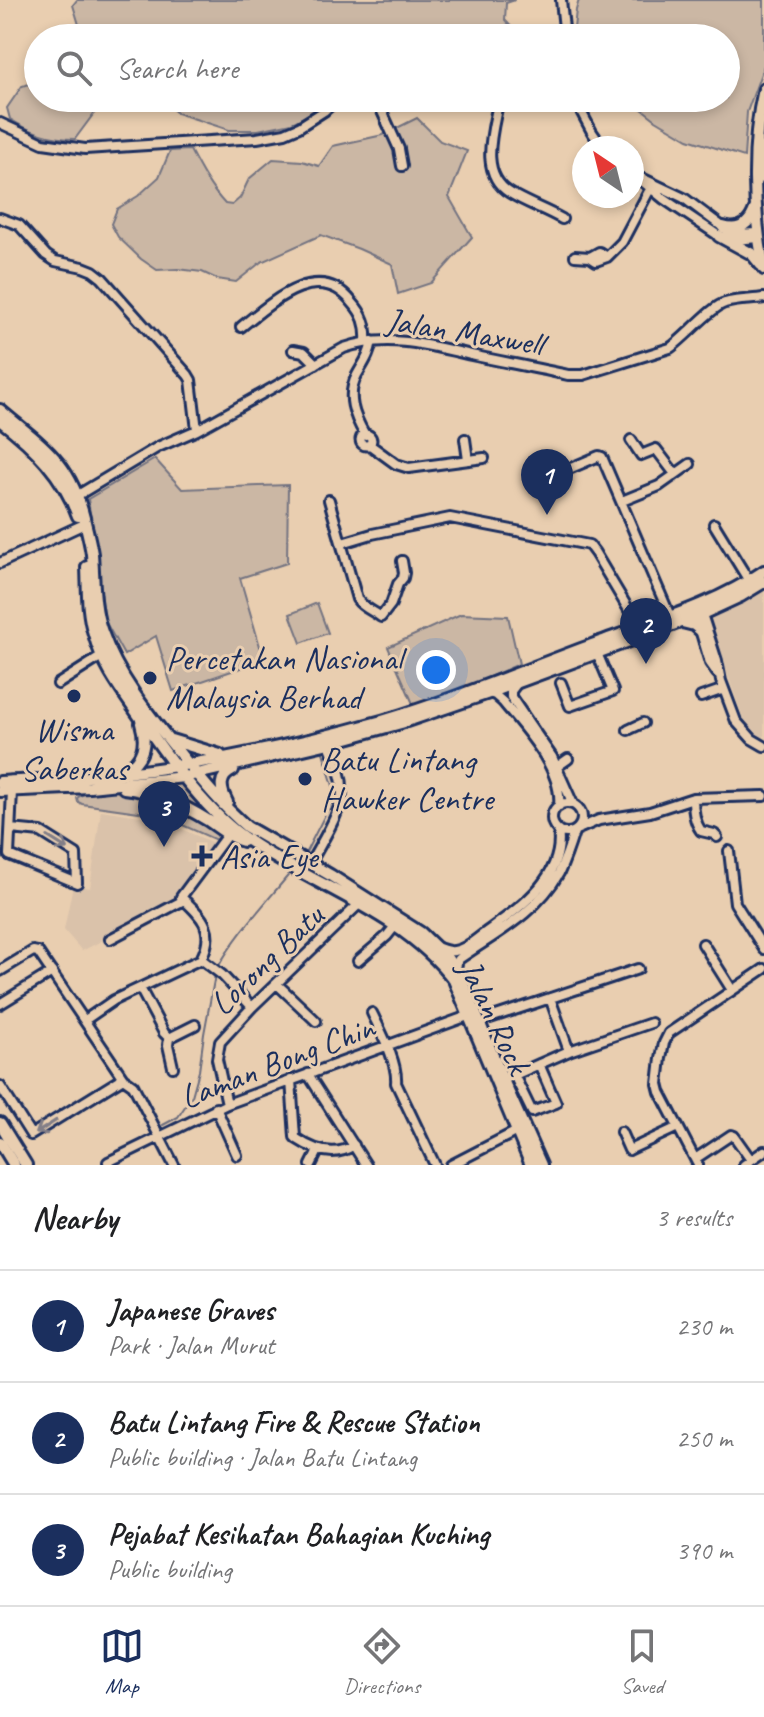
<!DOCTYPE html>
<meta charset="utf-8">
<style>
body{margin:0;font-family:Caveat,sans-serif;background:#f6f6f6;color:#202124}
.compass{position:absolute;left:572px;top:136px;width:72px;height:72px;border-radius:50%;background:#fff;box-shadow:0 4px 12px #0003;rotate:325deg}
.you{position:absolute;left:436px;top:670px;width:28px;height:28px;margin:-20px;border:6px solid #fff;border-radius:50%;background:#1a73e8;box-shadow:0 0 0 12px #1a73e833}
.badge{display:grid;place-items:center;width:52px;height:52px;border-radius:50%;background:#1b2f5e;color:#fff;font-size:26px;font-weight:700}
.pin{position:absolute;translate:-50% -66px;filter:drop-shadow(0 2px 4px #0008)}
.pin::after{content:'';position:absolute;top:42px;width:28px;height:24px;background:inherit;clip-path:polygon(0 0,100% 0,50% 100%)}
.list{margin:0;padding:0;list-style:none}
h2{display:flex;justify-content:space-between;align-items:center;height:104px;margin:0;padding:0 32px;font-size:34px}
h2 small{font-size:26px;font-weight:400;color:#757577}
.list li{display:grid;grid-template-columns:52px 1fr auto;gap:24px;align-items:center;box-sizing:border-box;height:112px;padding:0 32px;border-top:2px solid #e0e0e0}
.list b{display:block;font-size:30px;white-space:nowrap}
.list p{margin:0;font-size:26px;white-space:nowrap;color:#757577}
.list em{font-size:26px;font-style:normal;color:#757577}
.icon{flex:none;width:44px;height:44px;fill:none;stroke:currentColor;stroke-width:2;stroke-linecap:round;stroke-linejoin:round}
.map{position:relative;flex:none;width:764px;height:1165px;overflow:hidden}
.search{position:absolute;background:#fff;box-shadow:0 4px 12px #0003;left:24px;right:24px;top:24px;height:88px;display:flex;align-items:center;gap:20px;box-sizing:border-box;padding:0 28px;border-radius:44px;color:#757577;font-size:30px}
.sheet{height:440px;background:#fff}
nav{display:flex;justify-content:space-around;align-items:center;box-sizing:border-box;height:112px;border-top:2px solid #e0e0e0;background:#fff;font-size:22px;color:#757577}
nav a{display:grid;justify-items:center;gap:4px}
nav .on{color:#1b2f5e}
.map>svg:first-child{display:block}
.built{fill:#dac2aa}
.green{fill:#cbb7a4;stroke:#737381;stroke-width:2}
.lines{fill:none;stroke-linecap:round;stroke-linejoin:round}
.stream{stroke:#6c6d7e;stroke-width:2}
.minor-casing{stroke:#1b2f5e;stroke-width:14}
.major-casing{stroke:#1b2f5e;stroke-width:16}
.minor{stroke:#e9ceb0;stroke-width:8}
.major{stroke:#e9ceb0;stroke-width:10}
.oneway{stroke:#827e87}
.poi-dot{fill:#1b2f5e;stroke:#e9ceb0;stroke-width:3}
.labels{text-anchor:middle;stroke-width:6;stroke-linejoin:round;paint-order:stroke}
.street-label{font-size:34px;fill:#1b2f5e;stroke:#e9ceb0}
.poi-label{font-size:34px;fill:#1b2f5e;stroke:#e9ceb0;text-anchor:start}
</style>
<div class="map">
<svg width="764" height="1165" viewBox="0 0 764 1165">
<rect width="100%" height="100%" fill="#e9ceb0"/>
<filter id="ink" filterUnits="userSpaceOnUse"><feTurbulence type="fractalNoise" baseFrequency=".0125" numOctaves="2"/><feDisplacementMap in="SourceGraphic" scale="16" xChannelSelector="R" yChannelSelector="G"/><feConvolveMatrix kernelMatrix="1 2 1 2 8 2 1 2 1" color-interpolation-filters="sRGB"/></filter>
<g filter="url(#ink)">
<path class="built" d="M 764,588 L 764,741 L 743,718 L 707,616 L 749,599 Z
M 101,810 L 159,819 L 222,847 L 184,898 L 82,951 L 64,930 L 73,885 L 90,888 Z"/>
<path class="green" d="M 77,0 L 515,0 L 506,3 L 505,20 L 515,31 L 545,33 L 545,38 L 70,38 L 80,28 L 73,5 Z
M 579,0 L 764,0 L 764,65 L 747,112 L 744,157 L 688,139 L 656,120 L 628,98 L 726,98 L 726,38 L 573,38 L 576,10 Z
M 38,81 L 38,98 L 111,98 L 101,104 L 75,139 C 51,139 30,132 10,119 L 7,108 L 22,86 Z
M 160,98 L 330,98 L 318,110 L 292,123 L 258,130 L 229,130 L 177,113 Z
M 417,118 L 440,141 L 467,151 L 449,197 L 472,237 L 431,283 L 398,294 L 392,264 L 359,249 L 321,235 L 261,262 L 236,282 L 217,279 L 202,272 L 178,269 L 157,270 L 141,259 L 118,237 L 111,224 L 117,209 L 138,196 L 159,177 L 170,151 L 190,150 C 200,169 210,188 225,204 L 232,205 L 240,198 L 249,179 L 273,159 L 302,161 L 319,166 L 333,146 L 383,135 Z
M 155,459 L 182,489 L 288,485 L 287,563 L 240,578 L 264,660 L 173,691 L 156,636 L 124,655 L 105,621 L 88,499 Z
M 317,603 L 328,633 L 301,643 L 290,614 Z
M 461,614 L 508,616 L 519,664 L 448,695 L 414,706 L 388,647 Z
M 181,782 L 212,817 C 188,804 165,790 137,787 Z
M 122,791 L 171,804 L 219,833 L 216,840 L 160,815 L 82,804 L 78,802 L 77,798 C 89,788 107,792 122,791 Z"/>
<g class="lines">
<path class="stream" d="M 305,854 L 331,803 L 334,789 L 323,752
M 217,969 C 237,933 265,904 291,872
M 163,1125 L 178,1117 L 192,1096 L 199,1071 L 204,1034 L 215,975"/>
<g class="minor-casing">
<path id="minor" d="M 561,0 L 565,38
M 376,98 L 399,149 L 402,166
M 499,98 C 494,128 477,173 510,193 C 526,203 545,209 562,219
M 523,98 L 533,101 L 550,98
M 574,98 L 592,132 L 603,148
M 0,123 L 43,143 L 85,149 L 257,138 L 285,133 L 299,127 L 324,111 L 338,98
M 632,173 L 664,199 L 719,236 L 735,240 L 758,238
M 644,179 L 684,198 L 728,231 L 736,234 L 757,233
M 0,218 L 19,225 L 46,255 L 55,261 L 83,267 L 93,271 L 102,278 L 188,375 L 191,380 L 197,430
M 575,256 L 590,257
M 607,257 L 599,252 L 590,257 L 596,261 L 607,257 L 622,242 L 650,189
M 241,327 C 271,303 318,259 352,302 C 363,314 367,325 366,341
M 293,350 L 304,352 L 316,364
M360.5 440a5.5 5.5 0 1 1 11 0a5.5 5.5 0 1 1-11 0Z
M 365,435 C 354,416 346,396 357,375 C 364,362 369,357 372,341
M 465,439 L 468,460
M 631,440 L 641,455 L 656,449 L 675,474
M 370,445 L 396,464 L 409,468 L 484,458
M 564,471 L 599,456 L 602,457 L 670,616
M 78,495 L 158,447 L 197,430 L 344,348 C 387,333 429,345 471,355 C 504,362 536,368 568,375 L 583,375 L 670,348 C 685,338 712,306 725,303 C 737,299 751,300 764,298
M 329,500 L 357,599 C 363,608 372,610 381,617 L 391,604 L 398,584 L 403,578 L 404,573 L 402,561
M 622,501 L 659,486 L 690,464
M 714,524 L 749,581
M 342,543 L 372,534 L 450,518 L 589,545 L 595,553 L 639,627
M 0,563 L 80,526
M 702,614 L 717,661 L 721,681 L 736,721 L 752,739 L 764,746
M 696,616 L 710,663 L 717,673
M 517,683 L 511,691 L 511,697 L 552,757 L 573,804
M 561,683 L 570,706 L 613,691 L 597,653
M 58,684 L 102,656
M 489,693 L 495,695 L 503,702 C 525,729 563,769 559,806
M 701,697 L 724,689
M 628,730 L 643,723
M 558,766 L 568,759
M 693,798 C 693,810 694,821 701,831 L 714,834 L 717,837
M552 818a15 15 0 1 1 30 0a15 15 0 1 1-30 0Z
M 11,829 L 41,832 L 76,854 L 77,883 L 9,855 L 12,791
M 578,829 L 599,820 L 650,812 L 693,798 L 764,796
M 729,851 L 735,903 L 764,949
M 310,864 C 321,842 344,810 342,786 C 342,772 333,756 329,743
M 110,939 L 184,900
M 703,944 L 732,990
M 436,947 C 442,949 448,952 454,951 C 466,950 477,938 486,932 C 519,908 566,877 558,830
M 201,959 C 217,929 201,916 181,897 L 227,835
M 201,959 L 222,975 L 252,1007
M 358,961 L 387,936 L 395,926
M 0,971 L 33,951 L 38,952 L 123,1078 L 133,1085 L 174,1165
M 456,971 L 457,962 L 459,959 C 495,934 537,913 559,873 C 565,860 570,845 574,832
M 277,984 L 316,1021
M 140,988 L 164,1033 L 169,1038 L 168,1045 L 173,1067
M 550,998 L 569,1051
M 0,1004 L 52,972
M 372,1013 C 381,1032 398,1063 396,1083 L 435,1165
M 490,1018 L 638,969
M 85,1020 L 114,1000 L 201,959
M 169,1038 L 195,1025
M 308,1074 L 366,1165
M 514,1075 L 532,1112 L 556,1103 L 539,1064
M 291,1080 L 295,1137 L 297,1139 C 315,1151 335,1158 354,1145
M 503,1080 L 569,1051 L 651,1023
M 0,1086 L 31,1135 L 123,1078
M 227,1104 L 217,1059 L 220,1042 L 252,1007 L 360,903
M 216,1108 L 237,1155
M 621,1132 L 629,1150 L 678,1127
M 695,1159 L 731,1135 L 734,1136 L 751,1160
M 108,1162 L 227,1104 L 468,1016
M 311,1165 L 318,1151
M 451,1165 L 517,1131
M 698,1165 L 660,1092 L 658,1084 L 661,1058 L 664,1043 L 669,1033 L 764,969
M 744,1165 L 764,1151"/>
</g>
<g class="major-casing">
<path id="major" d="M 764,89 C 751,144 753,214 764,269
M 764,147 L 764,179
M 723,227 C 739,232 750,224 755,209
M 719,236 L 752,254 L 761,265
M 0,410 C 42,446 70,461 84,518 C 87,530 90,541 92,554 C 94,579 93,608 102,632 C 118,677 148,714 177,750 C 199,777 221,805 247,827 L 330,875 L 421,933 L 447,958 L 460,977 L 471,1002 L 503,1080 L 541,1165
M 0,420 C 35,447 63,475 78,516
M 87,567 C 88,590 87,612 94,634 C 103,668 125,695 144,723 C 172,763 208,814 249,841 C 317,888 402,912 454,980 L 531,1165
M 682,622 L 694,625 L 701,631
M 171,740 L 220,755
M 125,770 C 144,759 147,743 141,723
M 0,782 C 36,780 73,779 109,775 C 201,765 293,746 382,721 C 453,700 522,671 592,645 C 650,623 713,606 764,571
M 124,788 C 155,791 183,805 209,821 C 221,829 229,837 243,841
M 0,791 L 90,787 L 184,777 L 329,743 L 401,723 L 489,693 L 702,614 L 741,596 L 764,582
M 227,802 C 220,789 218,777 233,770
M 0,1123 L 26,1165
M 0,1142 L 14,1165"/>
</g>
<use href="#minor" class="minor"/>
<use href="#major" class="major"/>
</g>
<defs><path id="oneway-shaft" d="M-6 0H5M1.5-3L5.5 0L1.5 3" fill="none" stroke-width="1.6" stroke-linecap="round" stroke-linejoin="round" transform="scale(2)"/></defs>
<g class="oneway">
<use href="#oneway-shaft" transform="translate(58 843) rotate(32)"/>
<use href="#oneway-shaft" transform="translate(46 1127) rotate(147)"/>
</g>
</g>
<g class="poi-dot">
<circle cx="150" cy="678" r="8"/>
<circle cx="74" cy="696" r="8"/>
<circle cx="305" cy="779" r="8"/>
<path d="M198 844h8v8h8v8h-8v8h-8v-8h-8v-8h8z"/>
</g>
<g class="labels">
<g class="street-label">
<text transform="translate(465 331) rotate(9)" y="12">Jalan Maxwell</text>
<text transform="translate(266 959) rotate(-44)" y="12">Lorong Batu</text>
<text transform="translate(495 1016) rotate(64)" y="12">Jalan Rock</text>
<text transform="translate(277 1061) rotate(-21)" y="12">Laman Bong Chin</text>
</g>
<g class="poi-label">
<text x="166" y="670">Percetakan Nasional<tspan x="166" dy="39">Malaysia Berhad</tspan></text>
<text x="74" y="741" text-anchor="middle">Wisma<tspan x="74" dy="39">Saberkas</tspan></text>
<text x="321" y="771">Batu Lintang<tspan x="321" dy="39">Hawker Centre</tspan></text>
<text x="220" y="868">Asia Eye</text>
</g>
</g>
</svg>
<svg class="compass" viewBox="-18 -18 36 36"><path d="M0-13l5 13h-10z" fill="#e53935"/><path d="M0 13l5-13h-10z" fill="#757577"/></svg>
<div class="you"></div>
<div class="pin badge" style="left:547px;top:515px">1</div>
<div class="pin badge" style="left:646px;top:664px">2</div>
<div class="pin badge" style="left:164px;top:847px">3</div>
<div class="search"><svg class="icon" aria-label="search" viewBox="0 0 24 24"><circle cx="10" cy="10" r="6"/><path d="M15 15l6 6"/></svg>Search here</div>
</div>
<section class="sheet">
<h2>Nearby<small>3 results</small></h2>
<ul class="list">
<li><span class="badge">1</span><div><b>Japanese Graves</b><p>Park · Jalan Murut</p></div><em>230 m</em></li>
<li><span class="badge">2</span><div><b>Batu Lintang Fire &amp; Rescue Station</b><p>Public building · Jalan Batu Lintang</p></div><em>250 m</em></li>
<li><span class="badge">3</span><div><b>Pejabat Kesihatan Bahagian Kuching</b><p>Public building</p></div><em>390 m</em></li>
</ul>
</section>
<nav>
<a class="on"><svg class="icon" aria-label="map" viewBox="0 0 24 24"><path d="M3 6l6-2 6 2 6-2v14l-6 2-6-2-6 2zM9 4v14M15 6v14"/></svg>Map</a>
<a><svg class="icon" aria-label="directions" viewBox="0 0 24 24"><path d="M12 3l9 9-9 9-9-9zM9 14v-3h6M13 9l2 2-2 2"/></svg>Directions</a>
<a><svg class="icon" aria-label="saved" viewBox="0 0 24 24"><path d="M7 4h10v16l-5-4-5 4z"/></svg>Saved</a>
</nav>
